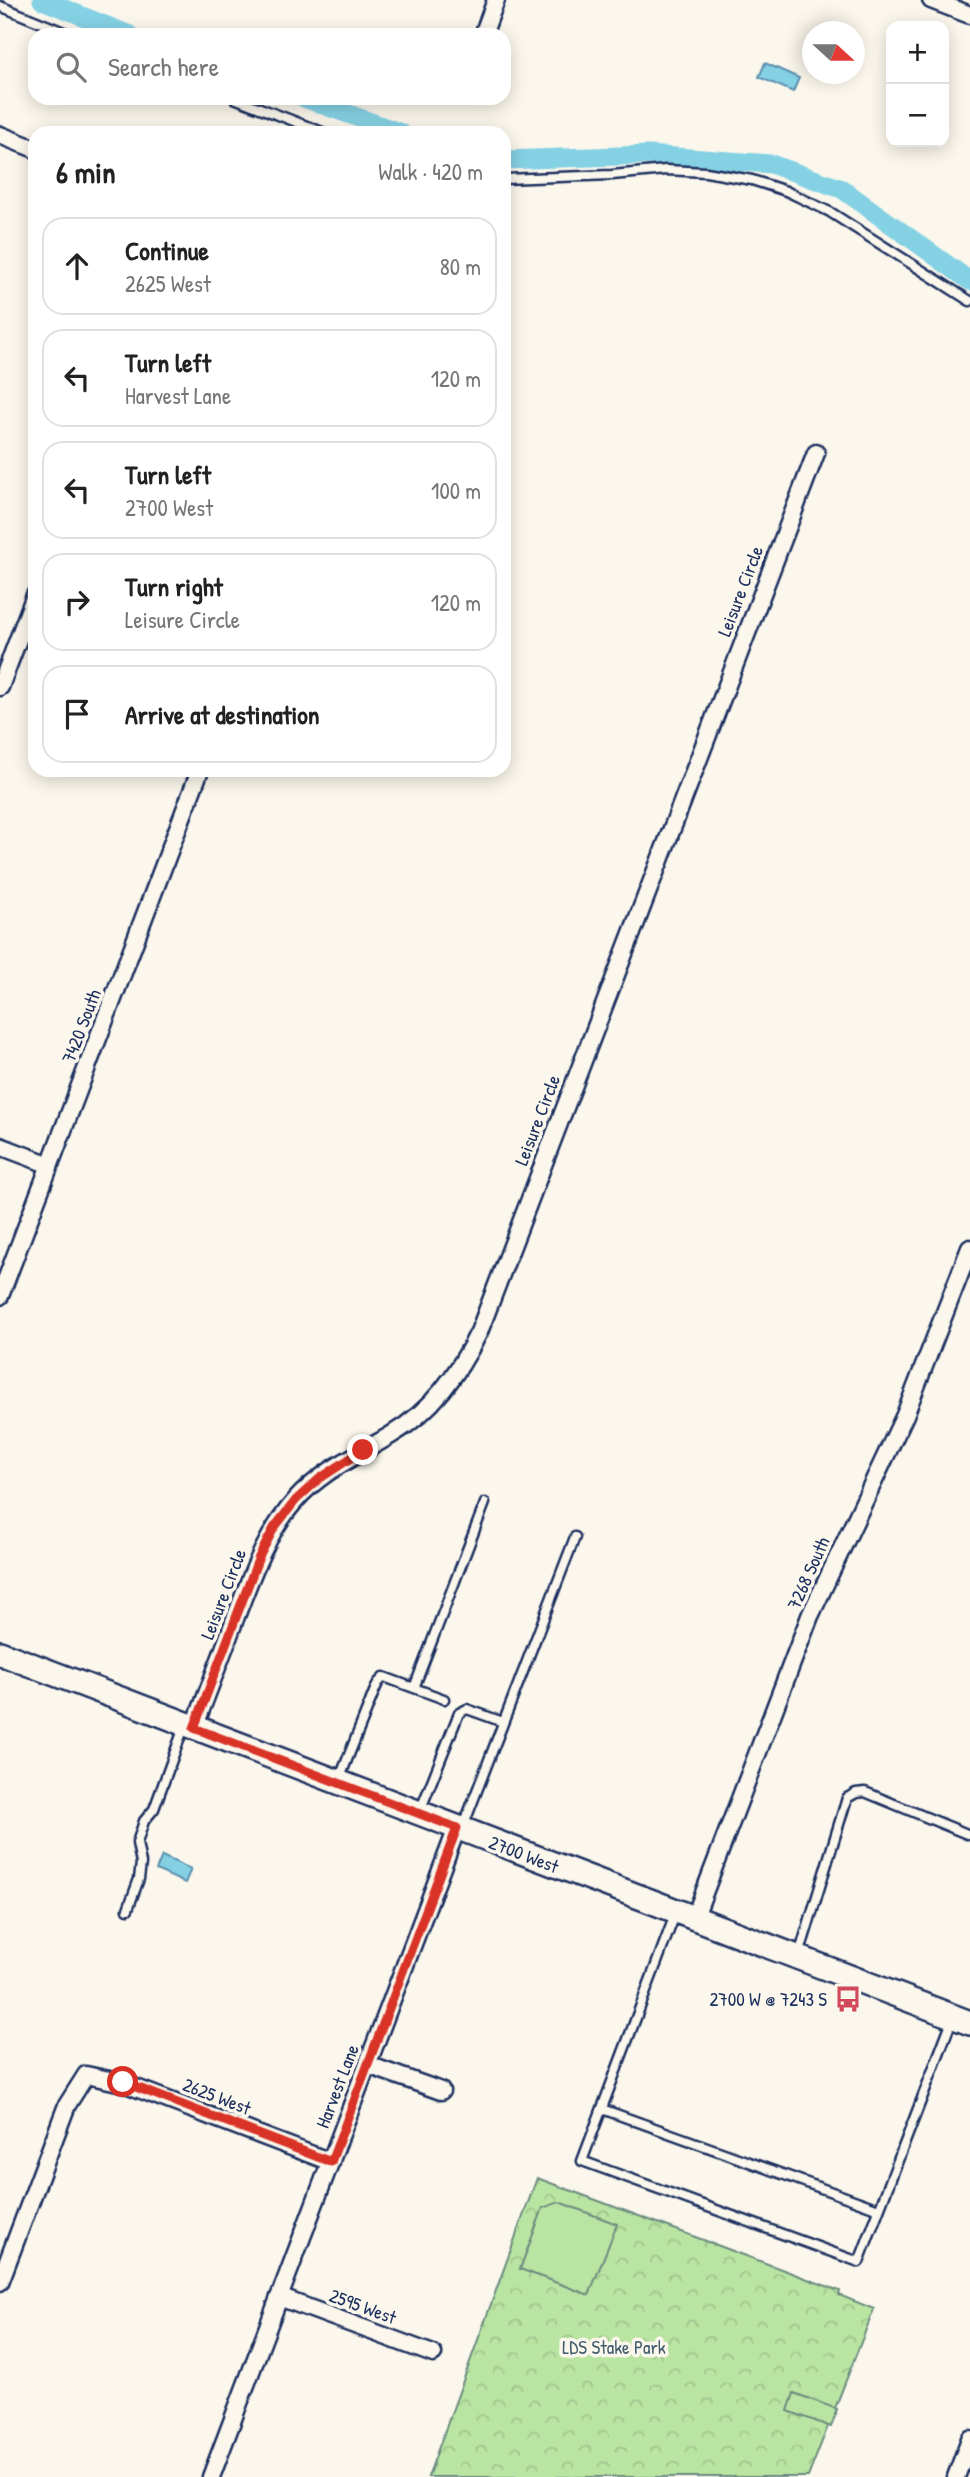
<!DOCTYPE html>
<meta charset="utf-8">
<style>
body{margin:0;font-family:"Patrick Hand",sans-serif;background:#f2f2f2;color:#222}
.controls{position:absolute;right:21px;top:21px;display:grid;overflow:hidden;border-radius:14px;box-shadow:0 4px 18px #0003}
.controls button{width:63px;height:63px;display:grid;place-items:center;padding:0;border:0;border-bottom:2px solid #e0e0e0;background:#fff;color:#222;font:35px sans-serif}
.compass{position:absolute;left:802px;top:21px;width:63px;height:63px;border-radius:50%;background:#fff;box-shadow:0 4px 18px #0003;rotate:111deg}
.stop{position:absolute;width:21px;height:21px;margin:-16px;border:5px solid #d93025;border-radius:50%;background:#fff}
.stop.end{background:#d93025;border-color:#fff;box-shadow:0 2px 7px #0008}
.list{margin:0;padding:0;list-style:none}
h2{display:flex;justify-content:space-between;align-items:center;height:91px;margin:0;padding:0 28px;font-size:30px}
h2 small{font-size:23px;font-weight:400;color:#767676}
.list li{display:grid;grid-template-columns:46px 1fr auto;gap:21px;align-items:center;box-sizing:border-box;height:98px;margin:0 14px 14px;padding:0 14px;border:2px solid #e0e0e0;border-radius:21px}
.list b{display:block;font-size:26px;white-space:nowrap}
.list p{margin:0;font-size:23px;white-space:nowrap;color:#767676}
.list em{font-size:23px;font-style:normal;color:#767676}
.icon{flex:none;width:38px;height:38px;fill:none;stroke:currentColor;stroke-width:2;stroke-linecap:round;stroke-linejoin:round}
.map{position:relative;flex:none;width:970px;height:2477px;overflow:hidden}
.search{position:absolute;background:#fff;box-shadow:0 4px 18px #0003;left:28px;top:28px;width:483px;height:77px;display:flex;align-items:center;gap:18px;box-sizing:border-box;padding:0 24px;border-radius:21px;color:#767676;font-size:26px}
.panel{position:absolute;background:#fff;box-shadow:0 4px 18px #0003;left:28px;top:126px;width:483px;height:651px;border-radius:21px}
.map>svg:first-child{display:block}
.park{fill:url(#park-crowns);stroke:#6a8a80;stroke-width:2}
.pitch{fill:#b9e4a1;stroke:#6a8a80;stroke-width:2}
.water{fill:#85d1e4;stroke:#5b90ae;stroke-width:2}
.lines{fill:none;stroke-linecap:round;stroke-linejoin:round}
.canal{stroke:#85d1e4;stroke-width:19}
.service-casing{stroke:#1b2f5e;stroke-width:13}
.minor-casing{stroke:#1b2f5e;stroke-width:21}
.secondary-casing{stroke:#1b2f5e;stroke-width:28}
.service{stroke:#fbf7ec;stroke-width:8}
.minor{stroke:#fbf7ec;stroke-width:16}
.secondary{stroke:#fbf7ec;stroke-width:23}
.route{stroke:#d93025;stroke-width:9}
.labels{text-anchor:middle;stroke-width:7;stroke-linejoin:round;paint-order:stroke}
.street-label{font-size:19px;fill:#1b2f5e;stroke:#fbf7ec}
.poi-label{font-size:19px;fill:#1b2f5e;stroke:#fbf7ec;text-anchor:end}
.park-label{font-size:19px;fill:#425c6f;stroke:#fbf7ec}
</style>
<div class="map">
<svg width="970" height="2477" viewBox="0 0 970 2477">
<defs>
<pattern id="park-crowns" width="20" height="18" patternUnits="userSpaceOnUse" patternTransform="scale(1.75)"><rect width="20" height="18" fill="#b9e4a1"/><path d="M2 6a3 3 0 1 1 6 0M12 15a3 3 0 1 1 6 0" fill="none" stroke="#9ec48d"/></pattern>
</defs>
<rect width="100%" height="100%" fill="#fbf7ec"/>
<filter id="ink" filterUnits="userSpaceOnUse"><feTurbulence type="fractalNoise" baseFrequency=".0143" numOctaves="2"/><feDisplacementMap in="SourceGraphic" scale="14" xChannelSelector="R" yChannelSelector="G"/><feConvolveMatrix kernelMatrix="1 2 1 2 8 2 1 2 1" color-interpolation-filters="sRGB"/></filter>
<g filter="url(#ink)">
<path class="park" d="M 537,2178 L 840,2291 L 839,2295 L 874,2309 L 808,2477 L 428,2477 Z"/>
<path class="pitch" d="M 559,2202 L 617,2224 L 589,2295 L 520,2269 L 543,2208 Z
M 794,2393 L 837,2409 L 831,2427 L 788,2411 Z"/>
<path class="water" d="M 765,63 L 799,78 L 793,92 L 759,77 Z
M 162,1856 L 191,1869 L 185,1883 L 156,1870 Z"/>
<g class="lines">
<path class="canal" d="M 42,0 L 130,35
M 304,98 L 401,133
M 504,160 L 648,155 L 771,164 L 842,189 L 970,281"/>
<g class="service-casing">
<path id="service" d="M 0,6 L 71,35
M 234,98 L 325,133
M 504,179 L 612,175 L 666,170 L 706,172 L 752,180 L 786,191 L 830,212 L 970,301
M 414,1688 L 485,1503
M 339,1780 L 374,1692 L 378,1683 L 384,1677 L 444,1699
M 420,1811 L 459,1713 L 467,1709 L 503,1722
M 463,1827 L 575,1537
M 128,1909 L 139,1879 L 141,1863 L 137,1843 L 144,1821 L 154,1809 L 184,1727
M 676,1912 L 582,2161 L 859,2262 L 952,2020
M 799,1955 L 847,1798 L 856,1793 L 865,1792 L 967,1834
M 602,2109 L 879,2209"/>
</g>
<g class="minor-casing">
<path id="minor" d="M 931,0 L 970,15
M 483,35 L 496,0
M 0,135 L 35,149
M 0,687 L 35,595
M 0,1146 L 50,1165
M 0,1296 L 200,770
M 194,1728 C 208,1691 222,1655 235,1619 C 251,1577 265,1535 295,1501 C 321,1471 358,1455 391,1435 C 432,1411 458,1374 479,1332 L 816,453
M 694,1919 L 810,1616 L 905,1415 L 970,1248
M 368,2065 L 441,2091
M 0,2282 L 67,2105 L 86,2075 L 123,2083 L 331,2162
M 279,2297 L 433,2354
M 211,2477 L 457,1828
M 956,2477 L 970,2439"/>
</g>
<g class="secondary-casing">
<path id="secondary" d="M 0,1653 L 970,2023"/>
</g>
<use href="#service" class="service"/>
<use href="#minor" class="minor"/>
<use href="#secondary" class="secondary"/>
</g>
</g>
<g class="lines" filter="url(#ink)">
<path class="route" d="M 123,2082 L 331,2162 L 457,1828 L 194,1728 L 259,1557 L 274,1528 L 296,1500 L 319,1479 L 363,1450"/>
</g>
<defs>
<g id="bus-bare" transform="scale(2.1)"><path d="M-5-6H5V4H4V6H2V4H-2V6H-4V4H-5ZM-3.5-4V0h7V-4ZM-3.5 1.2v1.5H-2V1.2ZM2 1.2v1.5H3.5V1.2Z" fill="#d1495b" stroke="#fbf7ec" stroke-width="2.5" paint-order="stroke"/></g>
</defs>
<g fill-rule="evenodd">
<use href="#bus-bare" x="848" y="1999"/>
</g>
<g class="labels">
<g class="street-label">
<text transform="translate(740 591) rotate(-69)" y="7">Leisure Circle</text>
<text transform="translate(81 1026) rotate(-69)" y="7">7420 South</text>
<text transform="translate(537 1120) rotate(-69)" y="7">Leisure Circle</text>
<text transform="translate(808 1573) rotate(-66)" y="7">7268 South</text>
<text transform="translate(223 1594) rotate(-69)" y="7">Leisure Circle</text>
<text transform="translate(524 1854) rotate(21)" y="7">2700 West</text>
<text transform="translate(337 2086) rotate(-69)" y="7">Harvest Lane</text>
<text transform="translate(217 2096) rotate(21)" y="7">2625 West</text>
<text transform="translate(363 2306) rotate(20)" y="7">2595 West</text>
</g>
<g class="poi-label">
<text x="827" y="2006">2700 W @ 7243 S</text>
</g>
<g class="park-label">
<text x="614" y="2354">LDS Stake Park</text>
</g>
</g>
</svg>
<div class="controls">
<button>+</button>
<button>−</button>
</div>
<svg class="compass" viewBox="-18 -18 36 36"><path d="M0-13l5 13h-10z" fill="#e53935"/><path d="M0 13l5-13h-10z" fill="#767676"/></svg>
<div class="stop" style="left:123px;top:2082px"></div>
<div class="stop end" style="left:363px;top:1450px"></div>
<div class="search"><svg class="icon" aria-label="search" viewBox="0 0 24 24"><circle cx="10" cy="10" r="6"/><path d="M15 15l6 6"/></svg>Search here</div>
<section class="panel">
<h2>6 min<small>Walk · 420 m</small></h2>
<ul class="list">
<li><svg class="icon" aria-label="ahead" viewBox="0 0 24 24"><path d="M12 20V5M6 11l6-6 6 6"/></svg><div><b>Continue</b><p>2625 West</p></div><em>80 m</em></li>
<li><svg class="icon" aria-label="left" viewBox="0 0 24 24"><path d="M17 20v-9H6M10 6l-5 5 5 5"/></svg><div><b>Turn left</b><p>Harvest Lane</p></div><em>120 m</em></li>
<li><svg class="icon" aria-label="left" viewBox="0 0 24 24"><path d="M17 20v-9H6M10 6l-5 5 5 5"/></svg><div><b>Turn left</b><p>2700 West</p></div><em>100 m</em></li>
<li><svg class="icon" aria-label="right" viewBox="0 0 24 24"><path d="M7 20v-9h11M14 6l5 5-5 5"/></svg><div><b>Turn right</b><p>Leisure Circle</p></div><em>120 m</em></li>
<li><svg class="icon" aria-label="arrive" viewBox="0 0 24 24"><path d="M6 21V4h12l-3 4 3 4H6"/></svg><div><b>Arrive at destination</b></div></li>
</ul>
</section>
</div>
